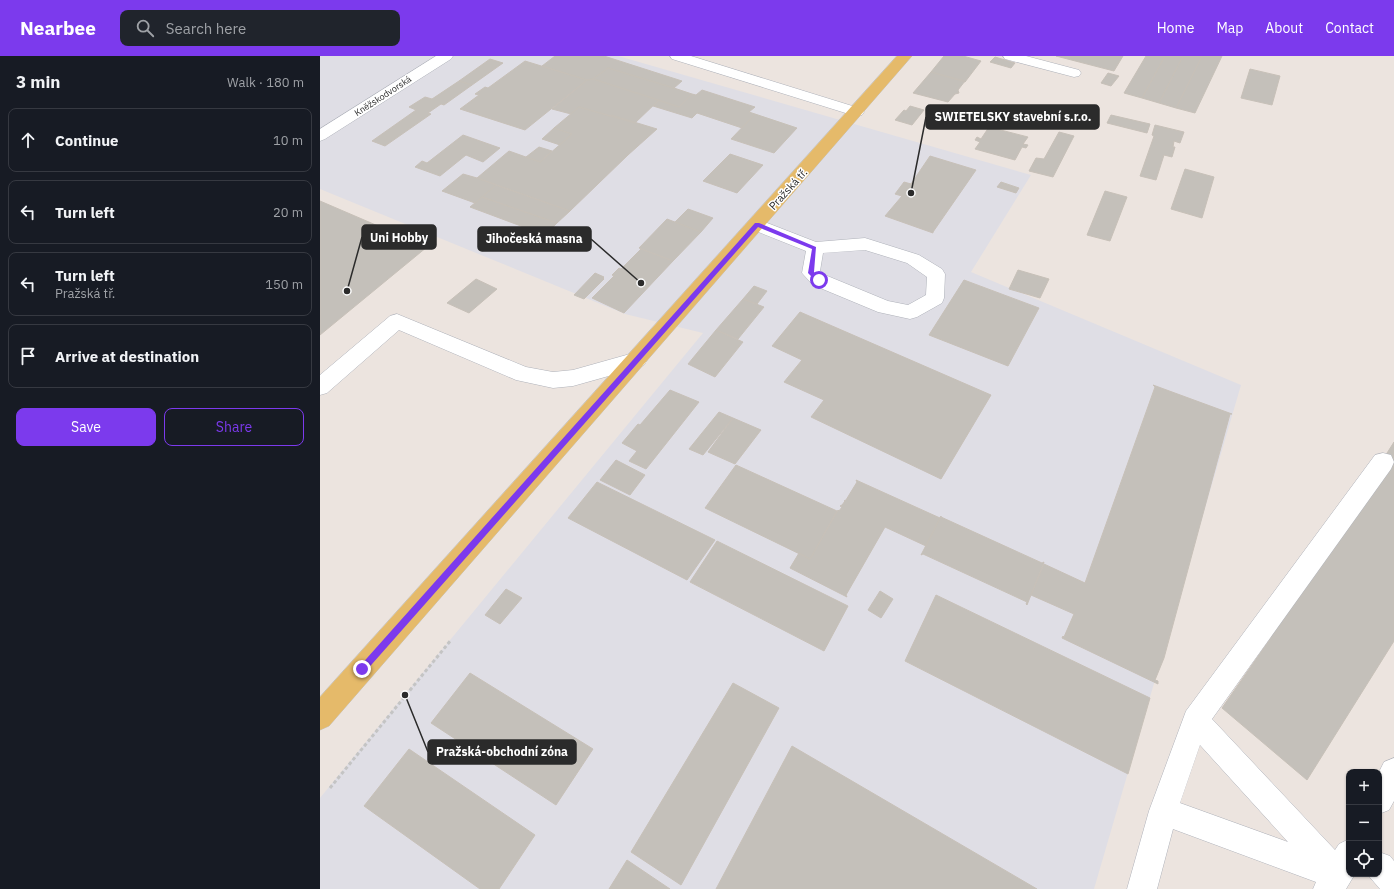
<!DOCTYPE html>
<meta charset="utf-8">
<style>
body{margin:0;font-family:"IBM Plex Sans",sans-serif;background:#20242c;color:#f1f3f6}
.controls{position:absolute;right:12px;bottom:12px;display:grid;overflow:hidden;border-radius:8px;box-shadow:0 1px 3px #0004}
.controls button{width:36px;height:36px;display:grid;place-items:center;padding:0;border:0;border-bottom:1px solid #363941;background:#171b24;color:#f1f3f6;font:20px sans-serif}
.stop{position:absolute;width:12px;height:12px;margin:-9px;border:3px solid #7c3aed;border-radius:50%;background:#fff}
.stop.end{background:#7c3aed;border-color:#fff;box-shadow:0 1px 4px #0008}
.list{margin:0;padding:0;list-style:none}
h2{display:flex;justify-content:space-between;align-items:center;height:52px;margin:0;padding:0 16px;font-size:17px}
h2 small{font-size:13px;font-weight:400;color:#9ea1a6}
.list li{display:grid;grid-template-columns:26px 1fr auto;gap:12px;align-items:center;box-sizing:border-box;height:64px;margin:0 8px 8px;padding:0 8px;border:1px solid #363941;border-radius:8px}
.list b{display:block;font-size:15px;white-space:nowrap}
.list p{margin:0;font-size:13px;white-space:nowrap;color:#9ea1a6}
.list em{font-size:13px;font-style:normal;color:#9ea1a6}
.actions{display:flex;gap:8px;padding:12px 16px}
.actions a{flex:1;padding:9px 0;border:1px solid #7c3aed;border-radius:8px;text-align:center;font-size:14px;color:#7c3aed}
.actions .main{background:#7c3aed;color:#fff}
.icon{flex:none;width:22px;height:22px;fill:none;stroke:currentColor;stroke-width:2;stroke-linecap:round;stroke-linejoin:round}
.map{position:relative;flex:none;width:1074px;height:833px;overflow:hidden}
header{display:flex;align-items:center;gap:24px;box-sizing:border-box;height:56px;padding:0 20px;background:#7c3aed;color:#fff}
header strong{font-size:19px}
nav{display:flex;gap:22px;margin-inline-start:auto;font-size:14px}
.search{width:280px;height:36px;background:#20242c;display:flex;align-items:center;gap:10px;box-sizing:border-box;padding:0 14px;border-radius:8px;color:#9ea1a6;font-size:15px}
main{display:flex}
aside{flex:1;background:#171b24}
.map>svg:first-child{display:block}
.industrial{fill:#dfdee5}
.building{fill:#c4c0ba;stroke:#c7c0b8}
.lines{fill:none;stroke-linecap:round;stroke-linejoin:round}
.minor-casing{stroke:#afb2ba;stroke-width:1}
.major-casing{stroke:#c4c4c4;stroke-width:1}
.path{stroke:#c4c4c4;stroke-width:3;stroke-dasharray:3.5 2.5;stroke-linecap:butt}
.minor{fill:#fff;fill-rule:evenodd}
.major{fill:#e5ba6a;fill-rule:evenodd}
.route{fill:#7c3aed}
.labels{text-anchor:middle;stroke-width:3;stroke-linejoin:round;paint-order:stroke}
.far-street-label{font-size:9px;fill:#2b2b2b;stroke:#fff}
.street-label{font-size:11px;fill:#2b2b2b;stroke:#fff}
.leader{fill:none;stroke:#2b2b2b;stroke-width:1.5}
.callout-dot{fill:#2b2b2b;stroke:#fff;stroke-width:1.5}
.callout{fill:#2b2b2b;stroke:#2b2b2b;stroke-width:1.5}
.callout-label{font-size:12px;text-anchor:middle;font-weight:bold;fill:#fff}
</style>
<header>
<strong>Nearbee</strong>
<div class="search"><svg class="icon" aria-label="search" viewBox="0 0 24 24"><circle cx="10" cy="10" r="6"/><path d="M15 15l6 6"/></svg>Search here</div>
<nav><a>Home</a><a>Map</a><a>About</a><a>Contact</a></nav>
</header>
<main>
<aside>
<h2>3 min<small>Walk · 180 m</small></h2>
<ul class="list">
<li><svg class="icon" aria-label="ahead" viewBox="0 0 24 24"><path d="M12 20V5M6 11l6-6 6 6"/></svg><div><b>Continue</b></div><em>10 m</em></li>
<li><svg class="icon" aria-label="left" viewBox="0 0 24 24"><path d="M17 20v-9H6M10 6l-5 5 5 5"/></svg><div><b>Turn left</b></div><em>20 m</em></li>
<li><svg class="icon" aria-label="left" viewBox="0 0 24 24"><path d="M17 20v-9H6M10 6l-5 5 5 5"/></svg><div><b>Turn left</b><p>Pražská tř.</p></div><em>150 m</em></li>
<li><svg class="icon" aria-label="arrive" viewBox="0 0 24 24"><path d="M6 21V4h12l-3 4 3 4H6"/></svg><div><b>Arrive at destination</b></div></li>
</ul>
<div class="actions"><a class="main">Save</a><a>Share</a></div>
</aside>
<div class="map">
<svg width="1074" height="833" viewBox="0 0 1074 833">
<rect width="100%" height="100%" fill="#ece4df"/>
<path class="industrial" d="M 0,0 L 298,0 L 711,119 L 651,216 L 921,329 L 774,833 L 0,833 L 0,742 L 383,277 L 305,258 L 0,133 Z"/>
<path class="building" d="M 235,0 L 284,0 L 362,25 L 354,32 L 288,12 L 273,23 L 267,24 L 222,10 Z
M 624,0 L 643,0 L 661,5 L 645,26 L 611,16 Z
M 736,0 L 803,0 L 794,15 Z
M 826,0 L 845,0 L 822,42 L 804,37 Z
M 845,0 L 863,0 L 839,47 L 822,42 Z
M 863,0 L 882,0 L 856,52 L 839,47 Z
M 882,0 L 902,0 L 875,57 L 856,52 Z
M 675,1 L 695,7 L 691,12 L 670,6 Z
M 170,3 L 183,7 L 152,29 L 139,25 Z
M 205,5 L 267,24 L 205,74 L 140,53 L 159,39 L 155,38 L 165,31 L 168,32 Z
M 288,12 L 354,32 L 372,38 L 359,51 L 273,23 Z
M 930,13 L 960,20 L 952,49 L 921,42 Z
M 611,16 L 645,25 L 638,34 L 639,37 L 635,38 L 628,46 L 593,37 Z
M 788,17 L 799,20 L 791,30 L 781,27 Z
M 273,23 L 339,44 L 315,67 L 259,51 L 251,58 L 232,53 L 267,24 Z
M 139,25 L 152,29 L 124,49 L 121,48 L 108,57 L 111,58 L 65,90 L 52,85 L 96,54 L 89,51 L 105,41 L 112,43 Z
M 382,34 L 435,51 L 429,56 L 435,58 L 422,72 L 377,57 L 372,62 L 333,50 L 339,44 L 359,51 L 372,38 L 376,39 Z
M 590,50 L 604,54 L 592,69 L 575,64 L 584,54 L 586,55 Z
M 259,51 L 290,60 L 291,59 L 337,73 L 308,99 L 250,155 L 157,122 L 189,95 L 220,106 L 252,78 L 234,72 Z
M 435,58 L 477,72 L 454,97 L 411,83 Z
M 791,59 L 830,68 L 827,77 L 787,67 Z
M 835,69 L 864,76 L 860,87 L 854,85 L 853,91 L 855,91 L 852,101 L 844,99 L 836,124 L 820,120 L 834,80 L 832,79 Z
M 669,71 L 708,81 L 703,88 L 708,89 L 706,92 L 702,91 L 695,104 L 655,93 L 660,86 L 655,84 L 657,81 L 661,83 Z
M 234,72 L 252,78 L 240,89 L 222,83 Z
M 739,76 L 754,80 L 733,121 L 709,115 L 716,102 L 724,103 Z
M 143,79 L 180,92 L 163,106 L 146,99 L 120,120 L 95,111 L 102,105 L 107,107 Z
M 219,91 L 232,95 L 220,106 L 206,101 Z
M 410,98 L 443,109 L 417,137 L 383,125 Z
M 610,100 L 656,114 L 613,176 L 613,177 L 565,160 L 582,140 L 575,138 L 584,126 L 591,128 Z
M 865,113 L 894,121 L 882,162 L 851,153 Z
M 143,118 L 157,122 L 176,129 L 155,147 L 122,135 Z
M 681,126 L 699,132 L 696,137 L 677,131 Z
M 176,129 L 250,155 L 237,167 L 162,141 Z
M 785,135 L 807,141 L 790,185 L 767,179 Z
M 162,141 L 237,167 L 225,179 L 150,151 Z
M 0,145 L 107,191 L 0,279 Z
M 368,153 L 393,162 L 381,176 L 355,166 Z
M 347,163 L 381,176 L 353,205 L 319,192 Z
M 321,193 L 353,205 L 304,257 L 272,242 L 294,220 L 292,219 L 299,212 L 301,213 Z
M 698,214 L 729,223 L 720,242 L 689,233 Z
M 275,217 L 284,221 L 283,222 L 284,223 L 264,243 L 254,239 Z
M 156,223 L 177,233 L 149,257 L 127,247 Z
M 644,224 L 719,252 L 688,310 L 609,279 Z
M 434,230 L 447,235 L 437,248 L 423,243 Z
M 423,243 L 444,251 L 418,283 L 396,274 Z
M 480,256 L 671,339 L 621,423 L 491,361 L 504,344 L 464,326 L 482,304 L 452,290 Z
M 396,274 L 423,286 L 395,321 L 368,308 Z
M 833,329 L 912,358 L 910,358 L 844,602 L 835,624 L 838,625 L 838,628 L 742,582 L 743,580 L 744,581 L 754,558 L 711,539 L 724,508 L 765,527 L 835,331 Z
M 350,334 L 379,346 L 326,413 L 309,405 L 317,395 L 302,387 L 318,368 L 320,369 Z
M 399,356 L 413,362 L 383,399 L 369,393 Z
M 413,362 L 441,374 L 415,408 L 388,396 Z
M 1074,386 L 1074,585 L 987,724 L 902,652 L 948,586 Z
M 296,404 L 325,419 L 310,439 L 280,424 Z
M 416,409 L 517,455 L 490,503 L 385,452 Z
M 536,424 L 620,462 L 606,490 L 565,471 L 526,539 L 527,541 L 470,512 L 479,497 L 490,503 L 518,454 L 519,455 L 522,451 L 520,450 L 522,449 L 525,445 L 524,445 L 526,444 L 537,426 Z
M 277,426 L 395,484 L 367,524 L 248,462 Z
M 621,460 L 621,461 L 722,507 L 724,506 L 707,549 L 706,548 L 707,546 L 603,498 L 601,499 Z
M 397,485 L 528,550 L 504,595 L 370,526 Z
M 186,533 L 202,542 L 180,568 L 165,559 Z
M 560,535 L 573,543 L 561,562 L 548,554 Z
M 616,539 L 830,642 L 808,718 L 585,605 Z
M 150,617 L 273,693 L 236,749 L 111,667 Z
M 413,627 L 459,652 L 361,829 L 311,796 Z
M 472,690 L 717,833 L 396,833 Z
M 89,693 L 215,779 L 179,833 L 160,833 L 44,750 Z
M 307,804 L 350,833 L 289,833 Z"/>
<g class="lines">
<g class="minor-casing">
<path id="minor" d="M 116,0 L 133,0 L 131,3 L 5,83 L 0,85 L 0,73 Z
M 350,0 L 371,0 L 542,53 L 544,56 L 542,59 L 537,60 L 532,59 L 352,3 Z
M 683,0 L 706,0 L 759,14 L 761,17 L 759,20 L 754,21 L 685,3 Z
M 437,163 L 496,186 L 545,182 L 599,199 L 622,213 L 625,218 L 624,242 L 622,247 L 597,261 L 590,263 L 558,256 L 493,229 L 482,217 L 486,195 L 431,173 L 428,169 L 431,165 ZM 545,194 L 587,207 L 607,221 L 606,239 L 588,249 L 568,245 L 505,219 L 500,215 L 503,197 Z
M 77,258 L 206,311 L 233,316 L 253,314 L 317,296 L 324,299 L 327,304 L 324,309 L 317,312 L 253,330 L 233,332 L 196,324 L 79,274 L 7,337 L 0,339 L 0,319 L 70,260 Z
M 1063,397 L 1071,399 L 1074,406 L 1071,413 L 892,663 L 1015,794 L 1019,788 L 1029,783 L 1029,818 L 1035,818 L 1026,833 L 993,833 L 996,826 L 853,773 L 837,833 L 807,833 L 829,755 L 866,655 L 1055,399 ZM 880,689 L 968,786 L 860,747 Z
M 1074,702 L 1074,745 L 1069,754 L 1059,758 L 1059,716 L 1064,706 Z
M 1059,796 L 1070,800 L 1074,805 L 1074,833 L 1060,833 L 1047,818 L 1059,818 Z"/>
</g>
<g class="major-casing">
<path id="major" d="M 577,0 L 592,0 L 9,670 L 0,674 L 0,641 Z"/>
</g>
<path class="path" d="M 10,732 L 131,584"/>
<use href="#minor" class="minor"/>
<use href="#major" class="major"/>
</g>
<path class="route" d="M 435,167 L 439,167 L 496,191 L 494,216 L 501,223 L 501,226 L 497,226 L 488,217 L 492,193 L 438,171 L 45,616 L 39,616 L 39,611 Z"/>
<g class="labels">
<g class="far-street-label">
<text transform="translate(63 40) rotate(-33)" y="3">Kněžskodvorská</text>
</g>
<g class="street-label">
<text transform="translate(468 133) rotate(-48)" y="4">Pražská tř.</text>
</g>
</g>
<path class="leader" d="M591 137L606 61M27 235L42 181M321 227L271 183M85 639L108 696"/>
<g class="callout-dot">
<circle cx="591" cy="137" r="4"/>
<circle cx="27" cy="235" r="4"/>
<circle cx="321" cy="227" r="4"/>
<circle cx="85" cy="639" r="4"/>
</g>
<g class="callout">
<rect x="606" y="49" width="173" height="24" rx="4"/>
<rect x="42" y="169" width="74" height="24" rx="4"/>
<rect x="158" y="171" width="113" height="24" rx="4"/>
<rect x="108" y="684" width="148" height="24" rx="4"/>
</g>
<g class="callout-label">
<text x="693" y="65">SWIETELSKY stavební s.r.o.</text>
<text x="79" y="186">Uni Hobby</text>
<text x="214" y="187">Jihočeská masna</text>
<text x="182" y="700">Pražská-obchodní zóna</text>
</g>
</svg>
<div class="controls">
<button>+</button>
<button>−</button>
<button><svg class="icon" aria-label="locate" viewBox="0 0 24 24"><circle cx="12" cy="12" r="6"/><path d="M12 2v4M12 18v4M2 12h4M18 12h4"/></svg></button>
</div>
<div class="stop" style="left:499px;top:224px"></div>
<div class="stop end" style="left:42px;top:613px"></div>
</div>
</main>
